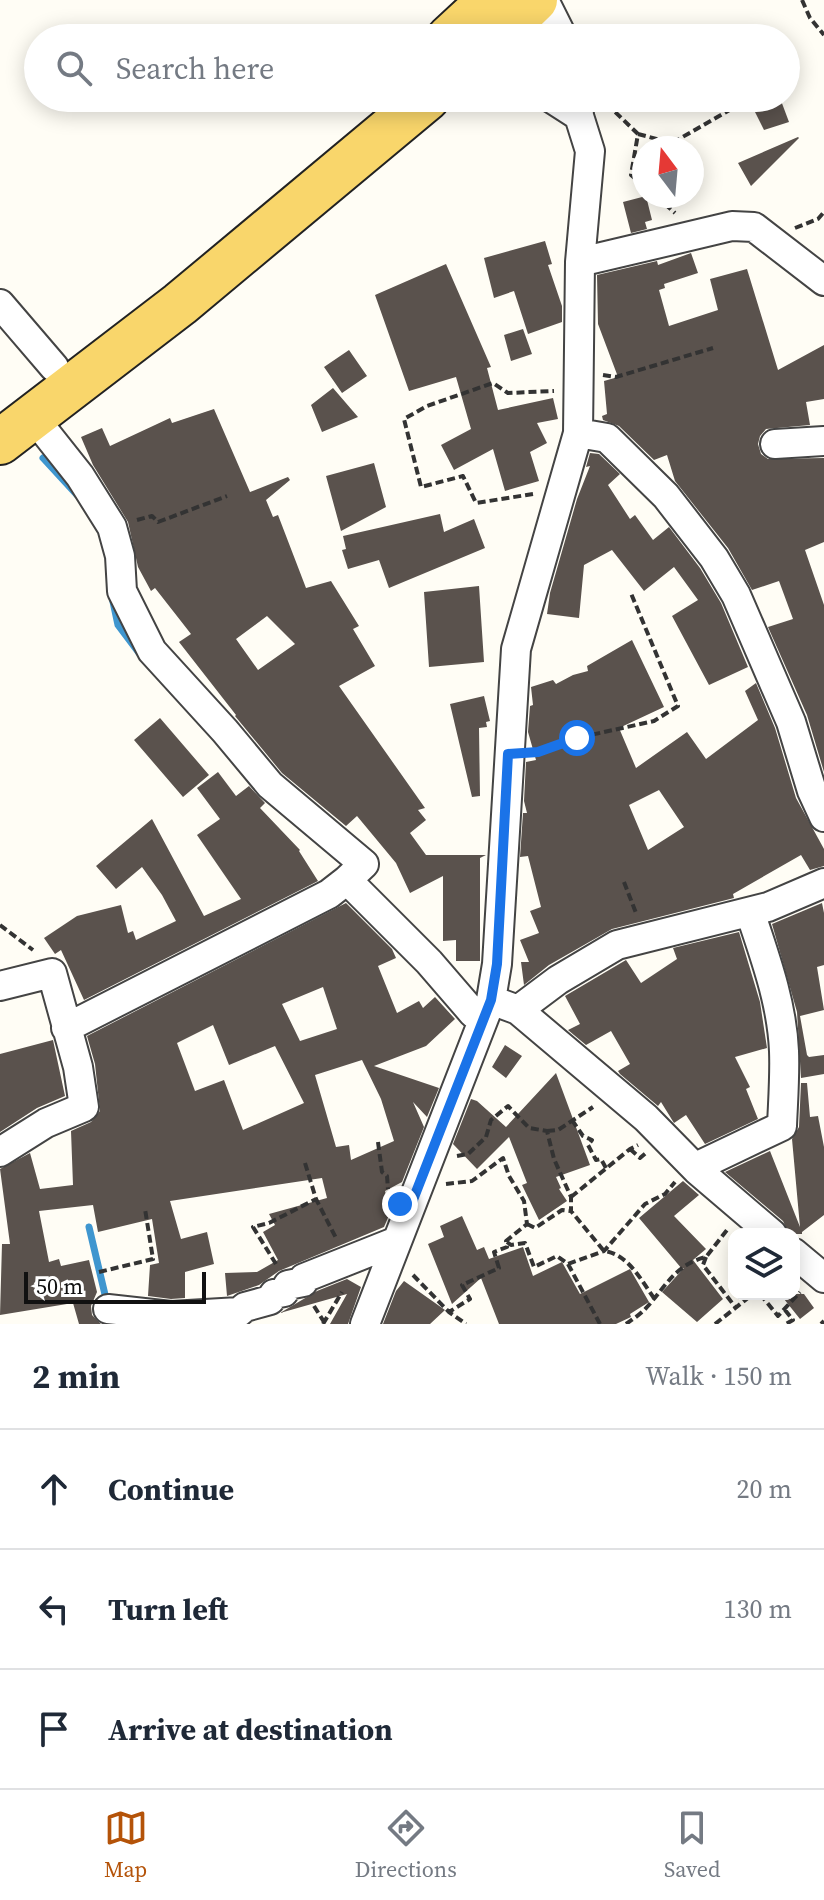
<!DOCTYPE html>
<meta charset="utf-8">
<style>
body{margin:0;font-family:"Source Serif 4",serif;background:#f2f2f3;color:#1f2937}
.controls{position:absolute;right:24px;bottom:24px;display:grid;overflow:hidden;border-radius:16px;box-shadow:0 4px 20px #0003}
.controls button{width:72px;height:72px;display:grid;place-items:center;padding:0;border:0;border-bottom:2px solid #e0e1e3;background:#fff;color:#1f2937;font:40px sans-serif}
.compass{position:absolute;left:632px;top:136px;width:72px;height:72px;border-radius:50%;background:#fff;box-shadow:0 4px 20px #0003;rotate:344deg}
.scale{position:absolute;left:24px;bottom:20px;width:182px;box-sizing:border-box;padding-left:8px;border:4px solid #111;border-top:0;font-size:22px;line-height:28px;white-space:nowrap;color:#111;-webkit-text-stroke:6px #fff;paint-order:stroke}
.stop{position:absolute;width:24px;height:24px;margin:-18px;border:6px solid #1a73e8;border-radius:50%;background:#fff}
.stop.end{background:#1a73e8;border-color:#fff;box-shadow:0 2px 8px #0008}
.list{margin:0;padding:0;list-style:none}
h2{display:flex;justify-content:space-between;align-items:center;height:104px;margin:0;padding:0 32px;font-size:34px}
h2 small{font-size:26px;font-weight:400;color:#747a83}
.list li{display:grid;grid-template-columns:52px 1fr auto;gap:24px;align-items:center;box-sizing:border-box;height:120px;padding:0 32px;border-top:2px solid #e0e1e3}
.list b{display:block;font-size:30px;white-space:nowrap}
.list em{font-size:26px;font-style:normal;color:#747a83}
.icon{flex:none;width:44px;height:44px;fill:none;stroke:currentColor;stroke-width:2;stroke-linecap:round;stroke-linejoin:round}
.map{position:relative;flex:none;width:824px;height:1324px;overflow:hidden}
.search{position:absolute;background:#fff;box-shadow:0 4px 20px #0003;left:24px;right:24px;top:24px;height:88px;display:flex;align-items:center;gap:20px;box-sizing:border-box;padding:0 28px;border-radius:44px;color:#747a83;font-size:30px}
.sheet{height:464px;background:#fff}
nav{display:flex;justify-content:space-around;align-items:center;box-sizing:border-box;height:112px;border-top:2px solid #e0e1e3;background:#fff;font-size:22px;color:#747a83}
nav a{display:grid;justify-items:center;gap:4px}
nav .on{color:#b45309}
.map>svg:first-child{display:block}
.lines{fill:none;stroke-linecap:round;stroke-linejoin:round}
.stream{stroke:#3f96cf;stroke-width:7}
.building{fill:#5a524d;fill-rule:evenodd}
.minor-casing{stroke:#444;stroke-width:32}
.primary-casing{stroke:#222;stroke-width:48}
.path{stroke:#333;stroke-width:4;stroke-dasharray:8 4;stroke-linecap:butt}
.minor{stroke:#fff;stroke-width:28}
.primary{stroke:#f9d66b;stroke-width:44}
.route{stroke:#1a73e8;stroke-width:10}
</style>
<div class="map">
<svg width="824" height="1324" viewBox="0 0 824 1324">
<rect width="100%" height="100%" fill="#fffdf5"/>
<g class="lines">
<path class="stream" d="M 43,458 L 77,495
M 112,597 L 118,625 L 139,653
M 89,1227 L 107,1303"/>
</g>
<path class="building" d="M 748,98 L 780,98 L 789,122 L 764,130 Z
M 798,137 L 799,138 L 751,186 L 738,163 Z
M 646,196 L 652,220 L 645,222 L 647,229 L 631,233 L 623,202 Z
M 545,241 L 552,264 L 548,265 L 562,306 L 562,322 L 528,334 L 514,291 L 494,298 L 484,258 Z
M 691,253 L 698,273 L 664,284 L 665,288 L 659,290 L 669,326 L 718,310 L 710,279 L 747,269 L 778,370 L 824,345 L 824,399 L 806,402 L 810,425 L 766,429 L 760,436 L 758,444 L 761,454 L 768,459 L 824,458 L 824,542 L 805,550 L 824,605 L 824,772 L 807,715 L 768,627 L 793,619 L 779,581 L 752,590 L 728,548 L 675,481 L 667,455 L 654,460 L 619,426 L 603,420 L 602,416 L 607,414 L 604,381 L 618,377 L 598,324 L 597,275 L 657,261 L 658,265 Z
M 446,264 L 491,367 L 487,368 L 498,410 L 553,398 L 558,419 L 537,423 L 547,443 L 530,452 L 539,481 L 505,491 L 493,449 L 454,470 L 441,445 L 471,429 L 456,377 L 409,391 L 375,295 Z
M 523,329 L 532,354 L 511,361 L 504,335 Z
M 349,350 L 367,376 L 342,393 L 324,367 Z
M 333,388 L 358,417 L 322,432 L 311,405 Z
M 214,409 L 250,492 L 288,477 L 290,480 L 266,500 L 273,517 L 278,515 L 306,588 L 331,581 L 359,626 L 353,629 L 375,666 L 339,686 L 425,808 L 418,810 L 426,820 L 410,833 L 426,855 L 486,855 L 480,858 L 480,961 L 456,961 L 456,940 L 443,941 L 443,876 L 410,893 L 396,863 L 357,816 L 346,826 L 282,773 L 235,716 L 236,715 L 179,642 L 191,634 L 155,588 L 151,591 L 138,567 L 128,522 L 93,465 L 81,437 L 102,428 L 110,446 L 170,418 L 172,423 ZM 267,616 L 295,644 L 258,670 L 236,639 Z
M 590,453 L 599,454 L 620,474 L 608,485 L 630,519 L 635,515 L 653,540 L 669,527 L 700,568 L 721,603 L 748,667 L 709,685 L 672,616 L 698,600 L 674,567 L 644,591 L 612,550 L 584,565 L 579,618 L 547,614 L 550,593 L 577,499 L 590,466 L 586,467 Z
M 374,463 L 386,507 L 341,531 L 326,476 Z
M 440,514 L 444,532 L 474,519 L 485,548 L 389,588 L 379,560 L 348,569 L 342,550 L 346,549 L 343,536 Z
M 479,586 L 484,662 L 429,667 L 424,592 Z
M 632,640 L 664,707 L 619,728 L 636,768 L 687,732 L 706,759 L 758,720 L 745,691 L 756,683 L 775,728 L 796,798 L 824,849 L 824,866 L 810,870 L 801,855 L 733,894 L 734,898 L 612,929 L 549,965 L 524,985 L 521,962 L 529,962 L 520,940 L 539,933 L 530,911 L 541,907 L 528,856 L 520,857 L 523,813 L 527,813 L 524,801 L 526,762 L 536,760 L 528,732 L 530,706 L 533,705 L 531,687 L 553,680 L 556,684 L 573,675 L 588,671 L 587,666 ZM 659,790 L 684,827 L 648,850 L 629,805 Z
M 484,696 L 490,721 L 486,722 L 487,727 L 479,728 L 480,796 L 472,797 L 450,704 Z
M 160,718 L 209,775 L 183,797 L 134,740 Z
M 218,772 L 236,796 L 249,786 L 265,803 L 260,808 L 300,850 L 299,851 L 318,881 L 84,1000 L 61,950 L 55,954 L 44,938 L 77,916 L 121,905 L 128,933 L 133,931 L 136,940 L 176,921 L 162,895 L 142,867 L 116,889 L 96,866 L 152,819 L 204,916 L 241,899 L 197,835 L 220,819 L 197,788 Z
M 346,903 L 392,949 L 396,958 L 378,966 L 397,1013 L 419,1001 L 423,1008 L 435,997 L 455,1019 L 426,1046 L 374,1066 L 439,1088 L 427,1117 L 413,1102 L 424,1127 L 402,1182 L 385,1191 L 390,1213 L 384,1227 L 279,1271 L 259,1285 L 227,1296 L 225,1273 L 257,1272 L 278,1260 L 263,1232 L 275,1225 L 269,1214 L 327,1198 L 322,1178 L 170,1201 L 181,1239 L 207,1232 L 214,1264 L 185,1272 L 185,1298 L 171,1299 L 148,1296 L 150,1265 L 159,1263 L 152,1219 L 98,1232 L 93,1205 L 39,1211 L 49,1262 L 59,1259 L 61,1266 L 89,1260 L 97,1292 L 91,1306 L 92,1315 L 101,1324 L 79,1324 L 73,1303 L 0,1315 L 2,1244 L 10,1244 L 0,1169 L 30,1153 L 40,1189 L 73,1185 L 71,1131 L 91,1122 L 100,1111 L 95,1064 L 87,1036 ZM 323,987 L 337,1029 L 300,1041 L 282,1004 ZM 213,1025 L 229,1065 L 275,1046 L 304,1103 L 243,1130 L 224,1080 L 195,1091 L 177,1043 ZM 362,1060 L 381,1099 L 394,1141 L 351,1160 L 349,1145 L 336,1147 L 315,1075 Z
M 822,903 L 824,913 L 824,965 L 817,967 L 824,1010 L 800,1016 L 807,1055 L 809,1057 L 824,1055 L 824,1074 L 801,1078 L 797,1012 L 772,924 Z
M 739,932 L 760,1002 L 767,1048 L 735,1057 L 750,1087 L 746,1089 L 758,1119 L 705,1144 L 686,1115 L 674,1123 L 661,1102 L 658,1106 L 620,1074 L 618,1071 L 630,1064 L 611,1031 L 586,1045 L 568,1030 L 580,1024 L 565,996 L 626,960 L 641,983 L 677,959 L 673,948 Z
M 53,1040 L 65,1096 L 37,1108 L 0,1132 L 0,1054 Z
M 505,1045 L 522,1056 L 506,1078 L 492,1067 Z
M 556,1073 L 590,1165 L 556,1177 L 561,1188 L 559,1189 L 567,1201 L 539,1220 L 522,1185 L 527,1183 L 509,1137 L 477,1169 L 453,1144 L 471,1099 L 477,1101 L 506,1127 Z
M 801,1083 L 807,1083 L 810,1117 L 818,1116 L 824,1147 L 824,1215 L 802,1232 L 802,1234 L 789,1234 L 783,1221 L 725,1172 L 770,1151 L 800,1227 L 792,1139 L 799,1127 Z
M 683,1181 L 699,1195 L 674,1216 L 706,1249 L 693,1260 L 723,1299 L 697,1322 L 662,1292 L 684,1268 L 682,1269 L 639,1218 Z
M 462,1216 L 477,1250 L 484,1247 L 489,1259 L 523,1247 L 533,1276 L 562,1262 L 580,1294 L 630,1269 L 649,1302 L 630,1314 L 631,1317 L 616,1324 L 499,1324 L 481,1278 L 452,1304 L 428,1244 L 444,1237 L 440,1226 Z
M 347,1279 L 361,1287 L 348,1324 L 330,1324 L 347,1294 L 280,1313 L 317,1291 Z
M 404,1281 L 445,1310 L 430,1324 L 383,1324 L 396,1291 Z
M 780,1294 L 804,1294 L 814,1308 L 800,1319 Z"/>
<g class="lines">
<g class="minor-casing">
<path id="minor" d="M 544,0 L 563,38
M 551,98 L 579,116
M 580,262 L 732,226 L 754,227 L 824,281
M 0,304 L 54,367
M 34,418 L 80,476 L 112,527 L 120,556 L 122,591 L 152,651 L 225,731 L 270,785 L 364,864 L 347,880 L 429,962 L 473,1013 L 483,1017
M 578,433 L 607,438 L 666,496 L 714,558 L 736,595 L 791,722 L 812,791 L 824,817
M 775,444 L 824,441
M 0,986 L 52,973 L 78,1067 L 84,1107 L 46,1123 L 0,1152
M 491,1000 L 518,1010 L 558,980 L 617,945 L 768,907 L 824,883
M 518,1010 L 646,1118 L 697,1170 L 772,1234
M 66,1028 L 329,894 L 347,880
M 696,1167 L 782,1126 C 783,1101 785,1076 784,1051 C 782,1003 765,957 750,912
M 794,1253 L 824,1278
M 108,1309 L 171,1316 L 239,1312 L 245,1307 L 270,1300 L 274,1294 L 284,1292 L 288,1285 L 303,1282 L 304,1278 L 397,1241
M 365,1324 L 491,1000 L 497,964 L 516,649 L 578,433 L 580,262 L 590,151 L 579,116 L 578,98"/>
</g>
<g class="primary-casing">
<path id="primary" d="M 449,38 L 490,0
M 496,38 L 535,0
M 0,442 L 180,304 L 427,98"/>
</g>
<path class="path" d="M 802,0 L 810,18 L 824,35
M 605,107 L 611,108 L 638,134 L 631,175 L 644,186
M 638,134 L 672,143 L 735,107
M 656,196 L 675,213
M 795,228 L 818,219 L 824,212
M 603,375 L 616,377 L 713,348
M 533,494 L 476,503 L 463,476 L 421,487 L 404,419 L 427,406 L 493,383 L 508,393 L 554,391
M 137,520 L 152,516 L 158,522 L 227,496
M 535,752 L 577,738 L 654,721 L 678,706 L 630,591
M 624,882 L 636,913
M 0,925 L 33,950
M 572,1120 L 583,1136 L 592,1140 L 588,1145 L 596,1160 L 601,1159 L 606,1168
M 547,1131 L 558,1130 L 593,1107
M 378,1142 L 382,1172 L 387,1176 L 388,1189
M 630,1149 L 640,1158 L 646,1153
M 457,1156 L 468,1154 L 486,1137 L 491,1120 L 508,1106 L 529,1128 L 547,1131 L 554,1159 L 571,1197 L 571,1211 L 604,1251 C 628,1254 641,1280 654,1298
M 305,1163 L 316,1199 L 336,1238
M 446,1184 L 472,1181 L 503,1158 L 509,1176 L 524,1201 L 527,1224 L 506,1241 L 507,1247 L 494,1252 L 499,1268 L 462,1285 L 470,1299 L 449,1312
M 571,1197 L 630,1149 L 638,1145
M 527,1224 L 535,1228 L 562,1210 L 570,1211
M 507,1242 L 511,1245 L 525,1243 L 534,1267 L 557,1256 L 568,1264 L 604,1251 L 645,1204 L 665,1194 L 675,1182
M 706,1257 L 703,1265 L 736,1308
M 276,1264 L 253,1227 L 269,1223 L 316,1199
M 568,1264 L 600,1324
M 99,1272 L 153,1259 L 145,1209
M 413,1275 L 449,1312 L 466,1324
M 760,1294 L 778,1316 L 800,1292
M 314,1306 L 324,1322
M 785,1310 L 793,1320 L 786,1324
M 323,1324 L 342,1292
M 626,1324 C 633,1319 641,1314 647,1307 C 666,1286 676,1264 706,1257 L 727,1230
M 715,1324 L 753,1294
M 821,1324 L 824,1321"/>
<use href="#minor" class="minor"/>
<use href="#primary" class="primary"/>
</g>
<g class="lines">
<path class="route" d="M 400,1204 L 411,1205 L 491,1000 L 497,964 L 508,754 L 538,752 L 577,738"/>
</g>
</svg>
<div class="controls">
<button><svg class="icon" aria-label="layers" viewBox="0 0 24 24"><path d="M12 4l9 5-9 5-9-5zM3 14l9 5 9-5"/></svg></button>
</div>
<svg class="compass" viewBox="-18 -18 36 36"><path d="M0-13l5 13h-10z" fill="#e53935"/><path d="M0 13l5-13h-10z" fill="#747a83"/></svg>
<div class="scale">50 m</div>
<div class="stop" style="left:577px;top:738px"></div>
<div class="stop end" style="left:400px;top:1204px"></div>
<div class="search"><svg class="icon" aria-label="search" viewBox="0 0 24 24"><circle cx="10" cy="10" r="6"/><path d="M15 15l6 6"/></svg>Search here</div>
</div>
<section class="sheet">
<h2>2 min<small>Walk · 150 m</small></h2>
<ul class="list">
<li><svg class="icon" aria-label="ahead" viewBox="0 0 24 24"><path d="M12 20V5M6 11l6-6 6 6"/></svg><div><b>Continue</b></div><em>20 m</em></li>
<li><svg class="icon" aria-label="left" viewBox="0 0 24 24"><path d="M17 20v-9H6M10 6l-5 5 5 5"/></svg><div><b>Turn left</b></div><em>130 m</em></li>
<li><svg class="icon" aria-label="arrive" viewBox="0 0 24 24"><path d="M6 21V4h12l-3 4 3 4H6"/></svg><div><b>Arrive at destination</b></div></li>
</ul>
</section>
<nav>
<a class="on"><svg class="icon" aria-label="map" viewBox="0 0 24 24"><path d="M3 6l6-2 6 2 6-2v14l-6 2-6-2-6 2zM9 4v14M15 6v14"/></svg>Map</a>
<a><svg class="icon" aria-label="directions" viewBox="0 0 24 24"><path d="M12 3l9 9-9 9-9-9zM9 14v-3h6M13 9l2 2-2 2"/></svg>Directions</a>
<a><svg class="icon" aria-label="saved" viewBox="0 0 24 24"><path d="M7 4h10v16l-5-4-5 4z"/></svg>Saved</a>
</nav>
